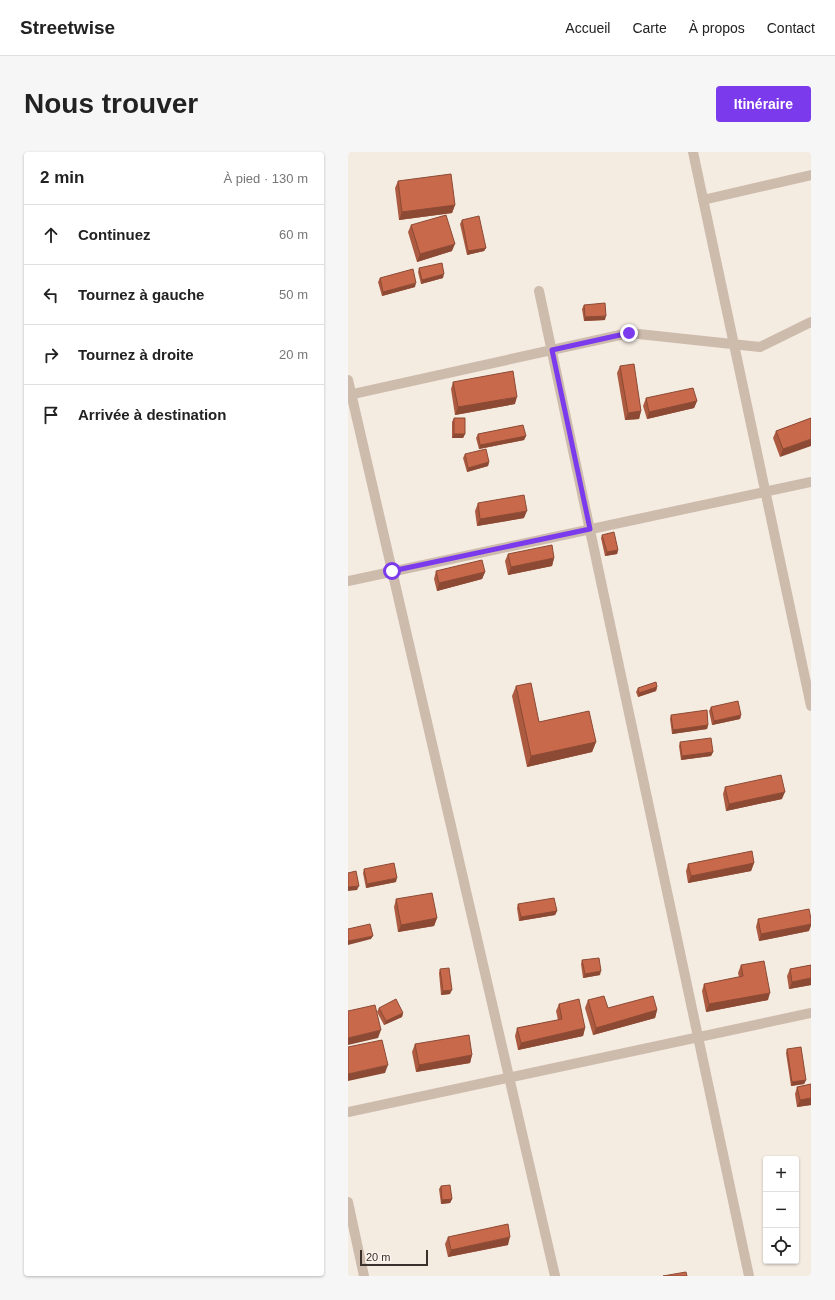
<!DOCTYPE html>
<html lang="fr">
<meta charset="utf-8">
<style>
body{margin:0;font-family:Arial,sans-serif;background:#f6f6f6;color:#222}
.controls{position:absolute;right:12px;bottom:12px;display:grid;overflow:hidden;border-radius:4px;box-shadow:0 1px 3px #0004}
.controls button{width:36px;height:36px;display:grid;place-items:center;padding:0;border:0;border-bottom:1px solid #e0e0e0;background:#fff;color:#222;font:20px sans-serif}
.scale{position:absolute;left:12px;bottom:10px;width:68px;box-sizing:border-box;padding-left:4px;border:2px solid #3b302b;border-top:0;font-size:11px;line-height:14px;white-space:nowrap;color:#3b302b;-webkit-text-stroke:3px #fbf5ee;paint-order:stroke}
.stop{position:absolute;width:12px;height:12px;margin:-9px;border:3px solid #7c3aed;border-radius:50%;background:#fff}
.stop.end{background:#7c3aed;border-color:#fff;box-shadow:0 1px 4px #0008}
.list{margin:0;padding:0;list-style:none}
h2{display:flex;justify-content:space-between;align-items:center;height:52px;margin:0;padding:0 16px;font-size:17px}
h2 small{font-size:13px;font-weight:400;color:#767676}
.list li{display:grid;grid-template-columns:26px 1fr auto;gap:12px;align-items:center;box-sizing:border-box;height:60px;padding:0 16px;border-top:1px solid #e0e0e0}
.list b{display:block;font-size:15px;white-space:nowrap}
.list em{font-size:13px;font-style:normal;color:#767676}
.icon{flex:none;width:22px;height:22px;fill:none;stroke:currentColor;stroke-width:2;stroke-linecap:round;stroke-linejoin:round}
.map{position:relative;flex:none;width:463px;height:1124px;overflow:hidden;border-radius:4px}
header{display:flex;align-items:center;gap:24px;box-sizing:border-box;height:56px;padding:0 20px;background:#fff;border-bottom:1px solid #e0e0e0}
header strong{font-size:19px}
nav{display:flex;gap:22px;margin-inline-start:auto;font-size:14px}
.intro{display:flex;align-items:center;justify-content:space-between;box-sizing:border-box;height:96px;padding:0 24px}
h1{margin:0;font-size:28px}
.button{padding:10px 18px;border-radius:4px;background:#7c3aed;color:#fff;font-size:14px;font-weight:700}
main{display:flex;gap:24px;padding:0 24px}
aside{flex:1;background:#fff;border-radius:4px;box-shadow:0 1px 3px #0004}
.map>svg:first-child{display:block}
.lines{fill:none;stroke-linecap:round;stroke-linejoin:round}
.street{stroke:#cdbbac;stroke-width:10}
.wall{fill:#ac5a40}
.shaded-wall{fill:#8c4a34}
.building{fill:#c8694b;stroke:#8c4a34}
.route{stroke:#7c3aed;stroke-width:5}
</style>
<header>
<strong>Streetwise</strong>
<nav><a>Accueil</a><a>Carte</a><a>À propos</a><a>Contact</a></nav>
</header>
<div class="intro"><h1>Nous trouver</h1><a class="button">Itinéraire</a></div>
<main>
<aside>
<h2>2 min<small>À pied · 130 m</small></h2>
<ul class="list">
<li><svg class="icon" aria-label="ahead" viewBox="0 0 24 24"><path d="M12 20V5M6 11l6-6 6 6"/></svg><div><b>Continuez</b></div><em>60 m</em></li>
<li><svg class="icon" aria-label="left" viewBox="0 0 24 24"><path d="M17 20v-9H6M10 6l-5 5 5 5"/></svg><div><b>Tournez à gauche</b></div><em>50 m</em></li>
<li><svg class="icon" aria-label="right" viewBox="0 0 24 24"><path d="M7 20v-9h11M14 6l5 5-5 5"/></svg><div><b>Tournez à droite</b></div><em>20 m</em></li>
<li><svg class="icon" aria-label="arrive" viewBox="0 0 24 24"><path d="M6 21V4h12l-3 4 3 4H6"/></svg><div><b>Arrivée à destination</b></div></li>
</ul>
</aside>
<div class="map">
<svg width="463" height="1124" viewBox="0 0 463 1124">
<rect width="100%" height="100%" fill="#f4ebe1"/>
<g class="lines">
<path class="street" d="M 345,0 L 463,554
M 355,48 L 463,23
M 191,139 L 401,1124
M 0,228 L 207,1124
M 0,243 L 281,181 L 412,195 L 463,170
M 0,429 L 463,330
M 0,960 L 463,861
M 0,1050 L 16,1124"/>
</g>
<path class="wall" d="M 50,29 L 107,53 L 104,61 L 51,68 L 47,36 Z
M 114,68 L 138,96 L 136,99 L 119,103 L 112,72 Z
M 63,73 L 104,99 L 69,110 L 60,80 Z
M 71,116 L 95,126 L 73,132 L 70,120 Z
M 32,126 L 67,135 L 34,144 L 30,130 Z
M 236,153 L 257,168 L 236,169 L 234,157 Z
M 272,214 L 293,259 L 291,267 L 277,268 L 269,221 Z
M 105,230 L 167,252 L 107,263 L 103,237 Z
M 298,246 L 349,249 L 346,256 L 299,267 L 295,254 Z
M 106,266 L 117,282 L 115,286 L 104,286 L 104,270 Z
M 463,266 L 432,305 L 425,286 L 428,279 Z
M 130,282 L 178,284 L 176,288 L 131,297 L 128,286 Z
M 117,302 L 141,310 L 140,314 L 119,320 L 115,306 Z
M 130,351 L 176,366 L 129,374 L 127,359 Z
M 254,383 L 270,398 L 269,402 L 257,404 L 253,386 Z
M 160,402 L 206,406 L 204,414 L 160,423 L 157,409 Z
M 88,419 L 137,420 L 134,427 L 89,439 L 86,427 Z
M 168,534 L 191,570 L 248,590 L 244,600 L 179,615 L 164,544 Z
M 309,535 L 308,539 L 290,545 L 288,540 L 290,536 Z
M 363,555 L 393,563 L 392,567 L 364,573 L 361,559 Z
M 323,563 L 360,573 L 359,577 L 324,582 L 322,567 Z
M 332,590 L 365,600 L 363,604 L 333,608 L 331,594 Z
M 377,635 L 434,647 L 378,659 L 375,642 Z
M 406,711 L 403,719 L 340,731 L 338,719 L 340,712 Z
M 16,717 L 48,730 L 18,736 L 15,721 Z
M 48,747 L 89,766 L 86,774 L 50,780 L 46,755 Z
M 170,752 L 209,759 L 207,763 L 171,769 L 169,756 Z
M 410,767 L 461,779 L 411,789 L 408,775 Z
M 234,808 L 252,823 L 235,826 L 233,812 Z
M 393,813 L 420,848 L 358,860 L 354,839 L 356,832 L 391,825 L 390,821 Z
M 463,813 L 463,833 L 441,837 L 439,824 L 442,817 Z
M 92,817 L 102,842 L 93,843 L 91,821 Z
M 240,848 L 260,856 L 309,858 L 307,866 L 245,883 L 237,856 Z
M 211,852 L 237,876 L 235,884 L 170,898 L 167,884 L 169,876 L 210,868 L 208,859 Z
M 31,856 L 55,861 L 54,865 L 36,873 L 29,860 Z
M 67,892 L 124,903 L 122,911 L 68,920 L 64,900 Z
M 439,897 L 458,928 L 456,932 L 443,934 L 438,901 Z
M 463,932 L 463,953 L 449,955 L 447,942 L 449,935 Z
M 93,1034 L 104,1047 L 102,1051 L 93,1052 L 91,1037 Z
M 100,1085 L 160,1093 L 100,1105 L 97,1092 Z"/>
<path class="shaded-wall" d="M 107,53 L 104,61 L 51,68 L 54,60 Z
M 107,92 L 104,99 L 69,110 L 72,102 Z
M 138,96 L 136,99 L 119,103 L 120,99 Z
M 96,122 L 95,126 L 73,132 L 74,128 Z
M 68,131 L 67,135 L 34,144 L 35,140 Z
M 258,164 L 257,168 L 236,169 L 237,165 Z
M 169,245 L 167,252 L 107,263 L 110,255 Z
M 349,249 L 346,256 L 299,267 L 301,260 Z
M 293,259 L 291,267 L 277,268 L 280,261 Z
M 106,282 L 117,282 L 115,286 L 104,286 Z
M 178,284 L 176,288 L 131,297 L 132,293 Z
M 463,287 L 463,294 L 432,305 L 435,297 Z
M 141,310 L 140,314 L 119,320 L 120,316 Z
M 179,359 L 176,366 L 129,374 L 132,367 Z
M 270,398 L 269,402 L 257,404 L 259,400 Z
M 206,406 L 204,414 L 160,423 L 163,415 Z
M 137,420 L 134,427 L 89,439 L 91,431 Z
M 309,535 L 308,539 L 290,545 L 291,541 Z
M 393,563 L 392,567 L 364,573 L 366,569 Z
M 360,573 L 359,577 L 324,582 L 325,578 Z
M 248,590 L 244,600 L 179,615 L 183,604 Z
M 365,600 L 363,604 L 333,608 L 334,604 Z
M 437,640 L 434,647 L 378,659 L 381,652 Z
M 406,711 L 403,719 L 340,731 L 343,724 Z
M 49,726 L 48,730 L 18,736 L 19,732 Z
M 11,734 L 9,738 L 0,739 L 0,735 Z
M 209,759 L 207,763 L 171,769 L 173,765 Z
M 89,766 L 86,774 L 50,780 L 53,773 Z
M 463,772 L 463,774 L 461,779 L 411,789 L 413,782 Z
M 25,784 L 23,787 L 0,793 L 0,789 Z
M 253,819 L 252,823 L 235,826 L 237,822 Z
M 463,826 L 463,833 L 441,837 L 444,830 Z
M 104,838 L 102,842 L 93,843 L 95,839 Z
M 422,841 L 420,848 L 358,860 L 361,852 Z
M 309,858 L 307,866 L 245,883 L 248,876 Z
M 55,861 L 54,865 L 36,873 L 38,869 Z
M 237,876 L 235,884 L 170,898 L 173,891 Z
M 33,878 L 30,886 L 0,893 L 0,886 Z
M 124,903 L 122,911 L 68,920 L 71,913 Z
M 40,913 L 37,921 L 0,929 L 0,922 Z
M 458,928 L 456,932 L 443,934 L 444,930 Z
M 463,946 L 463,953 L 449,955 L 452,948 Z
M 104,1047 L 102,1051 L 93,1052 L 94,1048 Z
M 162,1085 L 160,1093 L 100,1105 L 103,1098 Z"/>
<path class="building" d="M 103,22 L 107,53 L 54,60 L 50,29 Z
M 98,63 L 107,92 L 72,102 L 63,73 Z
M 131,64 L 138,96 L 120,99 L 114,68 Z
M 94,111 L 96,122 L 74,128 L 71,116 Z
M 65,117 L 68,131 L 35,140 L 32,126 Z
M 257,151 L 258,164 L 237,165 L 236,153 Z
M 286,212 L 293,259 L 280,261 L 272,214 Z
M 165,219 L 169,245 L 110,255 L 105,230 Z
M 345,236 L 349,249 L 301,260 L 298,246 Z
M 106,266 L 117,266 L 117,282 L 106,282 Z
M 463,266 L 463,287 L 435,297 L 428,279 Z
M 175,273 L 178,284 L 132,293 L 130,282 Z
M 138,297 L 141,310 L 120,316 L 117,302 Z
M 176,343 L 179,359 L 132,367 L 130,351 Z
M 266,380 L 270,398 L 259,400 L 254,383 Z
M 204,393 L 206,406 L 163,415 L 160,402 Z
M 134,408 L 137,420 L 91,431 L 88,419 Z
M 308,530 L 309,535 L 291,541 L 290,536 Z
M 183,531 L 191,570 L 241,559 L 248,590 L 183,604 L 168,534 Z
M 390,549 L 393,563 L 366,569 L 363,555 Z
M 359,558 L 360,573 L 325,578 L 323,563 Z
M 363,586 L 365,600 L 334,604 L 332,590 Z
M 433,623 L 437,640 L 381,652 L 377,635 Z
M 404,699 L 406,711 L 343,724 L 340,712 Z
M 46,711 L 49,726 L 19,732 L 16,717 Z
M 8,719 L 11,734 L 0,735 L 0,721 Z
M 84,741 L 89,766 L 53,773 L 48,747 Z
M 206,746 L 209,759 L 173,765 L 170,752 Z
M 461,757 L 463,767 L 463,772 L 413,782 L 410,767 Z
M 22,772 L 25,784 L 0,789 L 0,777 Z
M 251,806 L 253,819 L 237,822 L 234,808 Z
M 416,809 L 422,841 L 361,852 L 356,832 L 395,824 L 393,813 Z
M 463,813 L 463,826 L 444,830 L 442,817 Z
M 101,816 L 104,838 L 95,839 L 92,817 Z
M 256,844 L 260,856 L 305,844 L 309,858 L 248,876 L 240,848 Z
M 48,847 L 55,861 L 38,869 L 31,856 Z
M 231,847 L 237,876 L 173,891 L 169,876 L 214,867 L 211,852 Z
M 27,853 L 33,878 L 0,886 L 0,859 Z
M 121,883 L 124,903 L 71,913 L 67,892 Z
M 34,888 L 40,913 L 0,922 L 0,895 Z
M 453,895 L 458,928 L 444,930 L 439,897 Z
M 463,932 L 463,946 L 452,948 L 449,935 Z
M 102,1033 L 104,1047 L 94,1048 L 93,1034 Z
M 160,1072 L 162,1085 L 103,1098 L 100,1085 Z
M 338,1120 L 339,1124 L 315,1124 Z"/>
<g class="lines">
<path class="route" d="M 44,419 L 242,377 L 204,198 L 281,181"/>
</g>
</svg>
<div class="controls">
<button>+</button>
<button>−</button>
<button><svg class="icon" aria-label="locate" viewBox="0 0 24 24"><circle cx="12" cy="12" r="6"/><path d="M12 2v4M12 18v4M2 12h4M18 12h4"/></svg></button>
</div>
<div class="scale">20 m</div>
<div class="stop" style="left:44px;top:419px"></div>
<div class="stop end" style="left:281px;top:181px"></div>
</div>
</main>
